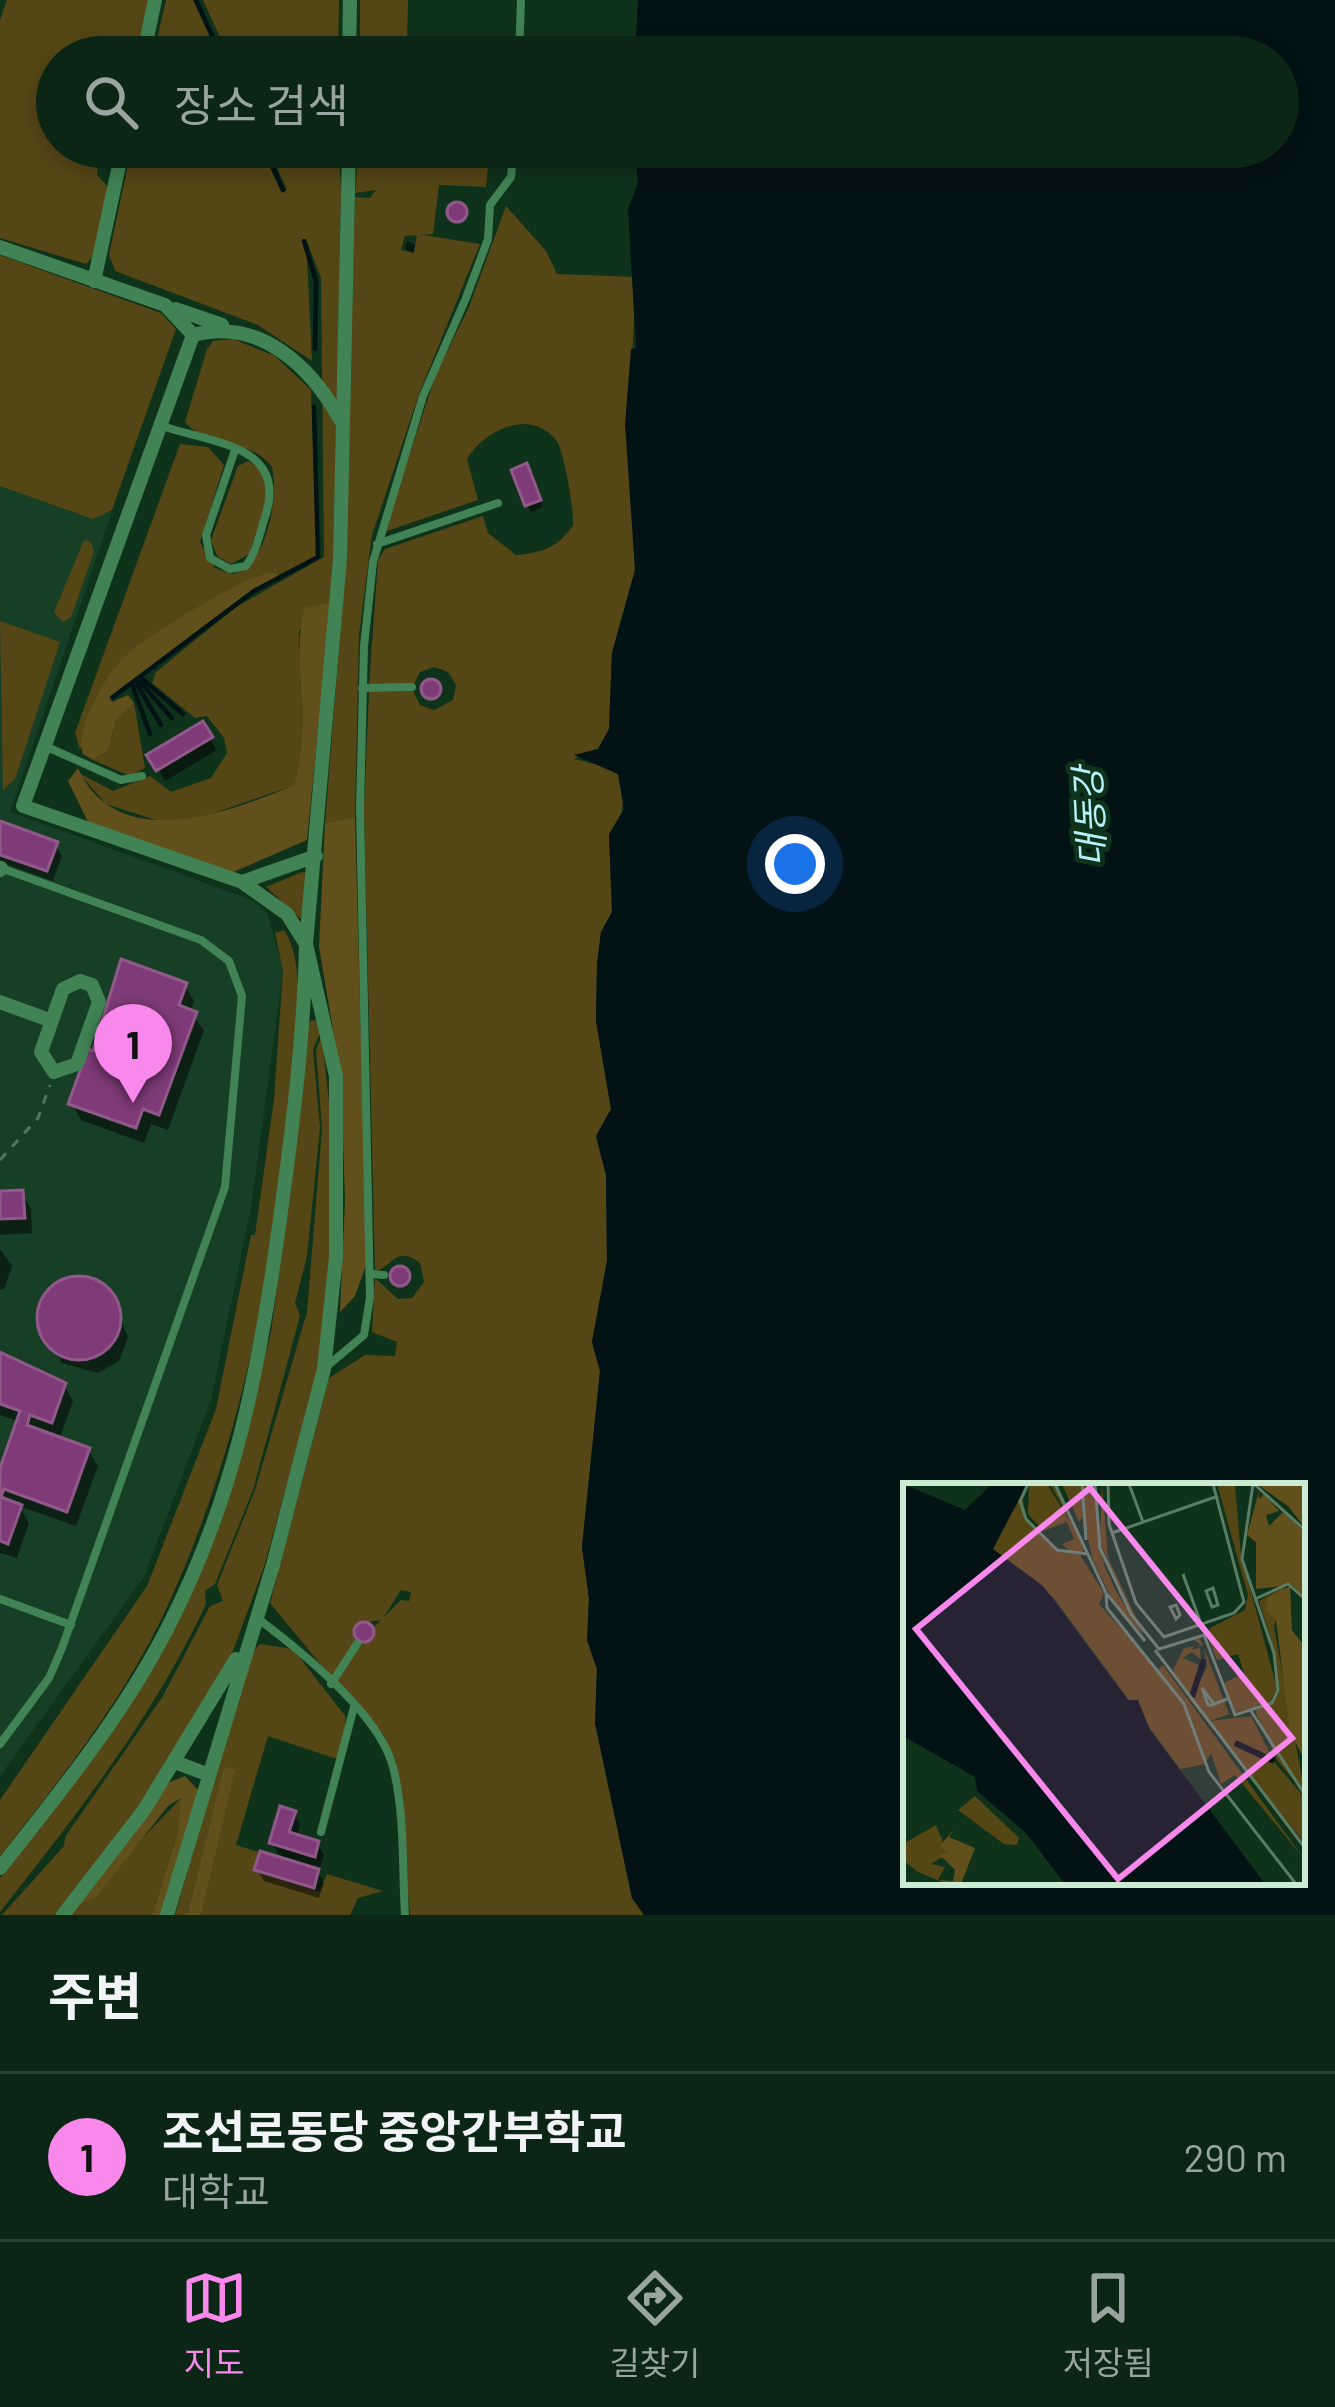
<!DOCTYPE html>
<html lang="ko">
<meta charset="utf-8">
<style>
body{margin:0;font-family:Barlow,"Noto Sans KR",sans-serif;background:#193222;color:#f1f3f6}
.you{position:absolute;left:795px;top:864px;width:42px;height:42px;margin:-30px;border:9px solid #fff;border-radius:50%;background:#1a73e8;box-shadow:0 0 0 18px #1a73e833}
.badge{display:grid;place-items:center;width:78px;height:78px;border-radius:50%;background:#f888eb;color:#111;font-size:39px;font-weight:700}
.pin{position:absolute;translate:-50% -99px;filter:drop-shadow(0 3px 6px #0008)}
.pin::after{content:'';position:absolute;top:63px;width:42px;height:36px;background:inherit;clip-path:polygon(0 0,100% 0,50% 100%)}
.list{margin:0;padding:0;list-style:none}
h2{display:flex;justify-content:space-between;align-items:center;height:156px;margin:0;padding:0 48px;font-size:51px}
h2 small{font-size:39px;font-weight:400;color:#9aa5a0}
.list li{display:grid;grid-template-columns:78px 1fr auto;gap:36px;align-items:center;box-sizing:border-box;height:168px;padding:0 48px;border-top:3px solid #2b4334}
.list b{display:block;font-size:45px;white-space:nowrap}
.list p{margin:0;font-size:39px;white-space:nowrap;color:#9aa5a0}
.list em{font-size:39px;font-style:normal;color:#9aa5a0}
.icon{flex:none;width:66px;height:66px;fill:none;stroke:currentColor;stroke-width:2;stroke-linecap:round;stroke-linejoin:round}
.map{position:relative;flex:none;width:1335px;height:1915px;overflow:hidden}
.search{position:absolute;background:#0b2614;box-shadow:0 6px 18px #0003;left:36px;right:36px;top:36px;height:132px;display:flex;align-items:center;gap:30px;box-sizing:border-box;padding:0 42px;border-radius:66px;color:#9aa5a0;font-size:45px}
.sheet{height:324px;background:#0b2614}
nav{display:flex;justify-content:space-around;align-items:center;box-sizing:border-box;height:168px;border-top:3px solid #2b4334;background:#0b2614;font-size:33px;color:#9aa5a0}
nav a{display:grid;justify-items:center;gap:6px}
nav .on{color:#f888eb}
.map>svg:first-child{display:block}
.built{fill:#173f25}
.green{fill:#554616}
.forest{fill:#61501b}
.water{fill:#031215;fill-rule:evenodd}
.shadow{fill:#0007}
.lines{fill:none;stroke-linecap:round;stroke-linejoin:round}
.stream{stroke:#031215;stroke-width:4.5}
.building{fill:#7e3b77;stroke:#905989;stroke-width:3}
.path{stroke:#53765d;stroke-width:3;stroke-dasharray:9 9;stroke-linecap:butt}
.lane{stroke:#418354;stroke-width:8}
.street{stroke:#418354;stroke-width:14}
.labels{text-anchor:middle;stroke-width:10;stroke-linejoin:round;paint-order:stroke}
.water-label{font-size:36px;font-style:italic;fill:#b6f0fc;stroke:#0f321a}
.inset-river{fill:none;stroke:#031215;stroke-width:6}
.inset-road{fill:none;stroke:#5a7c64;stroke-width:3}
.view{fill:#f888eb;fill-opacity:0.15;stroke:#f888eb;stroke-width:6}
.inset-edge{fill:none;stroke:#cbecd2;stroke-width:6}
</style>
<div class="map">
<svg width="1335" height="1915" viewBox="0 0 1335 1915">
<rect width="100%" height="100%" fill="#0f321a"/>
<path class="built" d="M 0,473 L 112,512 L 10,812 L 252,900 L 267,912 L 283,970 L 251,1208 L 211,1400 L 144,1577 L 0,1776 Z"/>
<path class="green" d="M 7,0 L 149,0 L 136,57 L 57,57 L 57,147 L 101,147 L 97,175 L 108,187 L 95,255 L 86,264 L 0,238 L 0,20 Z
M 166,0 L 193,0 L 219,57 L 153,57 Z
M 203,0 L 339,0 L 338,57 L 229,57 Z
M 360,0 L 408,0 L 407,43 L 503,57 L 360,57 Z
M 132,147 L 260,147 L 282,193 L 287,190 L 268,147 L 338,147 L 341,190 L 334,563 L 331,603 L 299,630 L 303,760 L 295,785 L 194,820 L 165,823 L 106,804 L 79,773 L 113,791 L 150,776 L 171,792 L 211,778 L 227,753 L 224,738 L 207,716 L 195,718 L 152,683 L 156,672 L 236,607 L 324,557 L 321,278 L 306,239 L 312,361 L 258,325 L 115,271 L 109,254 Z
M 359,147 L 445,147 L 445,157 L 489,158 L 486,187 L 439,185 L 433,234 L 405,236 L 401,250 L 414,253 L 417,234 L 480,244 L 419,394 L 372,535 L 359,635 L 355,817 L 325,823 L 344,584 L 355,197 L 370,198 L 376,190 L 355,193 Z
M 506,206 L 546,251 L 557,274 L 636,277 L 628,445 L 635,570 L 612,653 L 609,729 L 598,749 L 574,759 L 607,767 L 618,775 L 624,791 L 621,818 L 609,834 L 612,912 L 601,932 L 597,964 L 596,1021 L 611,1109 L 596,1136 L 606,1175 L 607,1261 L 592,1342 L 600,1371 L 582,1547 L 589,1599 L 587,1640 L 597,1669 L 595,1723 L 632,1898 L 644,1915 L 410,1915 L 396,1762 L 383,1734 L 336,1682 L 361,1642 L 373,1639 L 374,1627 L 401,1600 L 409,1601 L 411,1592 L 401,1590 L 382,1620 L 355,1624 L 357,1640 L 331,1677 L 270,1603 L 329,1378 L 365,1355 L 395,1356 L 397,1342 L 372,1332 L 375,1278 L 398,1299 L 412,1298 L 424,1282 L 420,1263 C 396,1244 392,1268 375,1271 L 364,809 L 369,691 L 413,691 L 420,705 L 434,710 L 453,700 L 456,685 L 448,672 L 434,667 L 420,672 L 413,686 L 369,686 L 378,560 L 385,549 L 483,516 L 488,533 L 516,555 C 542,553 559,547 573,525 C 574,510 564,450 556,440 C 530,407 483,431 467,459 L 478,500 L 384,532 L 436,374 L 469,307 Z
M 0,255 L 161,313 L 176,329 L 112,510 L 93,519 L 0,486 Z
M 233,339 L 275,356 L 311,390 L 317,556 L 280,575 L 271,572 L 132,650 L 80,750 L 75,733 L 180,444 L 208,447 L 224,465 L 200,542 L 215,568 L 232,574 C 267,568 279,496 272,467 C 251,438 206,448 185,422 L 207,349 L 213,341 Z
M 248,461 C 283,479 258,526 249,554 L 231,564 L 217,556 L 211,540 L 238,466 Z
M 84,540 L 91,542 L 94,552 L 71,617 L 63,622 L 54,612 Z
M 0,621 L 60,642 L 15,779 L 3,790 Z
M 134,703 L 145,768 L 130,776 L 93,760 L 108,750 L 116,721 Z
M 302,872 L 306,873 L 303,921 L 266,887 Z
M 284,930 C 310,968 293,1056 289,1101 C 272,1282 239,1457 160,1622 C 118,1707 58,1782 0,1856 L 0,1800 L 147,1586 L 216,1409 L 251,1235 L 255,1235 L 274,1099 L 283,971 L 275,933 Z
M 318,1020 L 321,1031 L 313,1049 L 320,1128 L 307,1256 L 295,1303 L 300,1316 L 253,1490 L 215,1584 L 205,1591 L 206,1604 C 153,1718 77,1814 0,1912 L 0,1878 L 140,1685 L 242,1447 L 271,1332 L 303,1091 L 305,1029 L 309,1021 Z
M 322,1035 L 329,1103 L 330,1256 L 319,1366 L 264,1567 L 230,1659 L 139,1808 L 57,1915 L 2,1915 L 64,1846 L 65,1837 L 163,1696 L 210,1606 L 223,1601 L 217,1585 L 255,1490 L 307,1312 L 322,1129 L 316,1050 Z
M 260,1644 L 293,1649 L 346,1717 L 340,1760 L 268,1736 L 236,1845 L 258,1852 L 253,1871 L 319,1892 L 327,1874 L 383,1891 L 358,1898 L 350,1915 L 201,1915 L 224,1768 L 187,1915 L 175,1915 L 250,1655 Z
M 182,1797 L 177,1835 L 152,1915 L 69,1915 Z"/>
<path class="forest" d="M 271,572 L 280,575 L 253,589 L 109,697 L 112,702 L 128,695 L 134,703 L 116,721 L 108,750 L 93,760 L 83,754 C 74,726 110,666 133,649 C 165,626 234,582 271,572 Z
M 331,603 L 307,840 L 231,873 L 89,824 L 68,781 L 78,768 C 116,854 226,814 294,785 C 313,728 291,665 304,608 Z
M 355,817 L 367,1263 L 355,1296 L 340,1312 L 345,1200 L 341,1077 L 319,947 L 325,823 Z
M 224,1767 L 235,1770 L 201,1915 L 187,1915 Z
M 185,1776 L 199,1791 L 161,1915 L 152,1915 L 177,1835 L 181,1798 L 168,1806 L 96,1897 L 77,1905 L 168,1783 Z"/>
<path class="water" d="M 638,0 L 1335,0 L 1335,1915 L 644,1915 L 632,1898 L 595,1723 L 597,1669 L 587,1640 L 589,1599 L 582,1547 L 600,1371 L 592,1342 L 607,1261 L 606,1175 L 596,1136 L 611,1109 L 596,1021 L 597,964 L 601,932 L 612,912 L 609,834 L 624,809 L 618,774 L 574,755 L 598,749 L 609,729 L 612,653 L 635,570 L 625,424 L 631,349 L 636,348 L 628,209 L 638,183 L 634,147 L 1278,147 L 1278,57 L 635,57 ZM 906,1486 L 1302,1486 L 1302,1882 L 906,1882 Z"/>
<path class="shadow" d="M 449,147 L 467,147 L 466,163 L 453,162 Z
M 460,207 L 465,218 L 457,222 L 452,211 Z
M 407,241 L 415,245 L 413,253 L 405,249 Z
M 530,474 L 543,507 L 531,512 L 527,505 Z
M 435,685 L 439,695 L 431,699 L 426,689 Z
M 202,725 L 217,750 L 165,781 L 151,756 Z
M 0,825 L 55,844 L 62,856 L 53,881 L 0,862 Z
M 185,985 L 194,1001 L 190,1012 L 204,1030 L 168,1130 L 151,1124 L 144,1143 L 81,1120 L 72,1104 L 95,1055 Z
M 22,1193 L 31,1209 L 32,1233 L 0,1235 L 0,1194 Z
M 0,1249 L 12,1266 L 4,1290 L 0,1289 Z
M 403,1271 L 408,1281 L 400,1285 L 395,1275 Z
M 78,1279 L 111,1295 L 128,1337 L 119,1361 L 98,1373 L 62,1363 L 41,1322 L 46,1298 Z
M 0,1356 L 64,1385 L 73,1401 L 59,1440 L 88,1450 L 98,1466 L 76,1526 L 19,1506 L 29,1523 L 17,1558 L 0,1553 L 0,1477 L 20,1422 L 0,1415 Z
M 364,1626 L 372,1637 L 363,1641 L 358,1630 Z
M 294,1813 L 300,1825 L 297,1837 L 317,1844 L 324,1855 L 320,1867 L 313,1864 L 324,1883 L 319,1898 L 264,1881 L 257,1869 L 283,1861 L 272,1843 Z"/>
<g class="lines">
<path class="stream" d="M 196,0 L 222,57
M 264,147 L 283,190
M 304,241 L 316,281 L 315,349
M 140,677 L 183,714
M 135,681 L 161,725
M 140,682 L 172,718
M 132,684 L 150,734
M 113,697 L 254,591 L 318,557 L 314,407"/>
</g>
<path class="building" d="M447 212a10 10 0 1 1 20 0a10 10 0 1 1-20 0Z
M 527,463 L 541,500 L 525,506 L 511,470 Z
M421 689a10 10 0 1 1 20 0a10 10 0 1 1-20 0Z
M 203,721 L 213,737 L 156,771 L 146,755 Z
M 0,821 L 58,842 L 47,871 L 0,855 Z
M 121,959 L 187,983 L 179,1005 L 197,1012 L 159,1115 L 143,1109 L 136,1128 L 68,1104 L 88,1049 L 93,1051 Z
M 23,1190 L 25,1218 L 0,1219 L 0,1191 Z
M390 1276a10 10 0 1 1 20 0a10 10 0 1 1-20 0Z
M37 1318a42 42 0 1 1 84 0a42 42 0 1 1-84 0Z
M 0,1352 L 66,1383 L 52,1423 L 30,1415 L 27,1425 L 90,1448 L 67,1512 L 4,1489 L 1,1497 L 22,1505 L 8,1544 L 0,1541 L 0,1468 L 20,1411 L 0,1404 Z
M354 1632a10 10 0 1 1 20 0a10 10 0 1 1-20 0Z
M 280,1806 L 296,1811 L 289,1832 L 319,1841 L 315,1857 L 269,1843 Z
M 260,1851 L 319,1869 L 314,1888 L 254,1870 Z"/>
<g class="lines">
<path class="path" d="M 0,1160 L 38,1118 L 50,1085"/>
<path class="lane" d="M 519,57 L 521,0
M 162,426 C 212,443 287,445 266,514 C 260,532 257,551 246,566 L 230,569 L 210,558 L 206,535 L 235,450
M 377,544 L 498,503
M 362,688 L 412,687
M 47,747 L 121,780 L 142,776
M 371,1274 L 384,1275
M 325,1368 L 364,1335 L 370,1297 L 360,809 L 364,646 L 373,562 L 423,396 L 466,298 L 488,239 L 490,205 L 511,177 L 514,147
M 0,1599 L 71,1625
M 257,1618 C 301,1651 379,1713 393,1767 C 405,1814 402,1867 405,1915
M 331,1684 L 357,1644
M 0,1744 L 49,1678 L 62,1648 L 225,1187 L 242,996 L 229,961 L 201,940 L 1,868
M 321,1832 L 354,1707"/>
<path class="street" d="M 143,57 L 155,0
M 349,57 L 350,0
M 0,247 L 165,305 L 193,335 L 23,806 L 242,882 L 287,914 L 306,944 C 304,1038 292,1133 279,1226 C 259,1370 235,1498 167,1629 C 123,1715 60,1792 0,1868
M 94,281 L 123,147
M 175,309 L 222,325
M 193,335 C 259,317 311,366 341,421
M 0,870 L 1,868
M 242,882 L 316,856
M 80,981 L 92,985 L 99,1002 L 77,1064 L 54,1072 L 41,1052 L 63,989 Z
M 0,1002 L 52,1021
M 175,1762 L 209,1775
M 63,1915 L 144,1810 L 236,1659
M 167,1915 L 273,1565 L 324,1369 L 336,1257 L 336,1076 L 306,944 L 340,559 L 349,147"/>
</g>
<g class="labels">
<g class="water-label">
<text transform="translate(1090 817) rotate(-93)" y="13">대동강</text>
</g>
</g>
<g transform="translate(903 1483)">
<rect width="402" height="402" fill="#0f321a"/>
<path d="M 126,1 L 144,1 L 173,48 L 147,1 L 154,4 L 182,65 L 177,72 L 201,110 L 196,121 L 255,186 L 260,182 L 402,377 L 332,292 L 318,301 L 308,270 L 302,281 L 277,286 L 150,114 L 89,66 L 119,11 L 123,37 L 152,67 L 170,71 L 159,61 L 171,56 L 164,39 L 140,48 L 125,31 ZM 159,1 L 191,1 L 197,65 L 202,84 L 214,110 L 241,151 L 228,131 L 197,59 L 199,1 L 205,74 L 241,152 L 214,126 L 190,78 L 180,34 L 176,39 ZM 314,1 L 332,1 L 338,72 L 374,205 L 367,219 L 332,230 L 321,200 L 341,190 L 335,171 L 314,177 L 305,155 L 307,145 L 342,127 L 345,112 ZM 382,103 L 371,144 L 402,311 L 374,277 L 352,228 L 374,213 L 372,169 L 356,118 ZM 291,157 L 296,155 L 300,161 L 298,163 L 291,163 L 289,166 L 297,165 L 298,177 L 289,169 L 280,175 L 298,183 L 292,209 L 304,184 L 301,165 L 326,231 L 307,238 L 348,233 L 372,280 L 402,315 L 402,361 L 286,216 L 270,187 L 281,165 L 298,162 ZM 72,313 L 116,355 L 114,362 L 101,361 L 55,327 ZM 33,342 L 45,371 L 28,381 L 42,384 L 35,397 L 44,401 L 15,389 L 0,377 L 0,361 Z" fill="#554616"/>
<path d="M 354,1 L 402,1 L 402,45 L 385,23 ZM 356,8 L 356,16 L 361,11 L 376,28 L 363,32 L 366,43 L 380,29 L 402,49 L 399,112 L 389,102 L 353,106 L 353,59 L 344,52 ZM 387,103 L 389,147 L 402,164 L 402,278 L 387,249 L 373,137 L 363,127 L 365,114 ZM 51,346 L 46,354 L 72,365 L 58,401 L 45,401 L 35,397 L 50,398 L 52,387 L 35,370 L 45,371 L 37,363 Z" fill="#61501b"/>
<path d="M 0,1 L 62,27 L 89,1 L 124,1 L 90,66 L 140,103 L 225,217 L 235,217 L 247,247 L 362,401 L 162,401 L 124,351 L 74,308 L 72,294 L 0,253 Z" fill="#031215"/>
<path class="inset-river" d="M 289,214 L 301,176M 332,260 L 371,278"/>
<path class="inset-road" d="M 125,1 L 117,18 L 123,36 L 154,67 L 185,71M 152,1 L 203,110 L 242,158M 179,1 L 183,57M 192,1 L 197,65 L 228,131 L 256,166 L 301,152 L 332,232 L 369,220 L 375,207 L 371,170 L 339,76 L 350,1M 205,1 L 206,41 L 233,120 L 261,154 L 331,130 L 341,119 L 310,1M 226,1 L 240,39M 351,1 L 402,47M 209,50 L 315,13M 283,100 L 280,91 L 298,141M 310,105 L 315,122 L 309,124 L 303,108 ZM 203,110 L 204,125 L 281,221 L 306,289 L 393,401M 352,116 L 385,101 L 402,116M 273,122 L 277,132 L 273,136 L 267,124 ZM 252,167 L 402,365M 311,221 L 299,205 L 305,222 L 309,222 L 324,216M 348,228 L 402,312"/>
<path class="view" d="M 187,5 L 389,255 L 215,396 L 13,146 Z"/>
<rect width="402" height="402" class="inset-edge"/>
</g>
</svg>
<div class="you"></div>
<div class="pin badge" style="left:133px;top:1103px">1</div>
<div class="search"><svg class="icon" aria-label="search" viewBox="0 0 24 24"><circle cx="10" cy="10" r="6"/><path d="M15 15l6 6"/></svg>장소 검색</div>
</div>
<section class="sheet">
<h2>주변<small></small></h2>
<ul class="list">
<li><span class="badge">1</span><div><b>조선로동당 중앙간부학교</b><p>대학교</p></div><em>290 m</em></li>
</ul>
</section>
<nav>
<a class="on"><svg class="icon" aria-label="map" viewBox="0 0 24 24"><path d="M3 6l6-2 6 2 6-2v14l-6 2-6-2-6 2zM9 4v14M15 6v14"/></svg>지도</a>
<a><svg class="icon" aria-label="directions" viewBox="0 0 24 24"><path d="M12 3l9 9-9 9-9-9zM9 14v-3h6M13 9l2 2-2 2"/></svg>길찾기</a>
<a><svg class="icon" aria-label="saved" viewBox="0 0 24 24"><path d="M7 4h10v16l-5-4-5 4z"/></svg>저장됨</a>
</nav>
